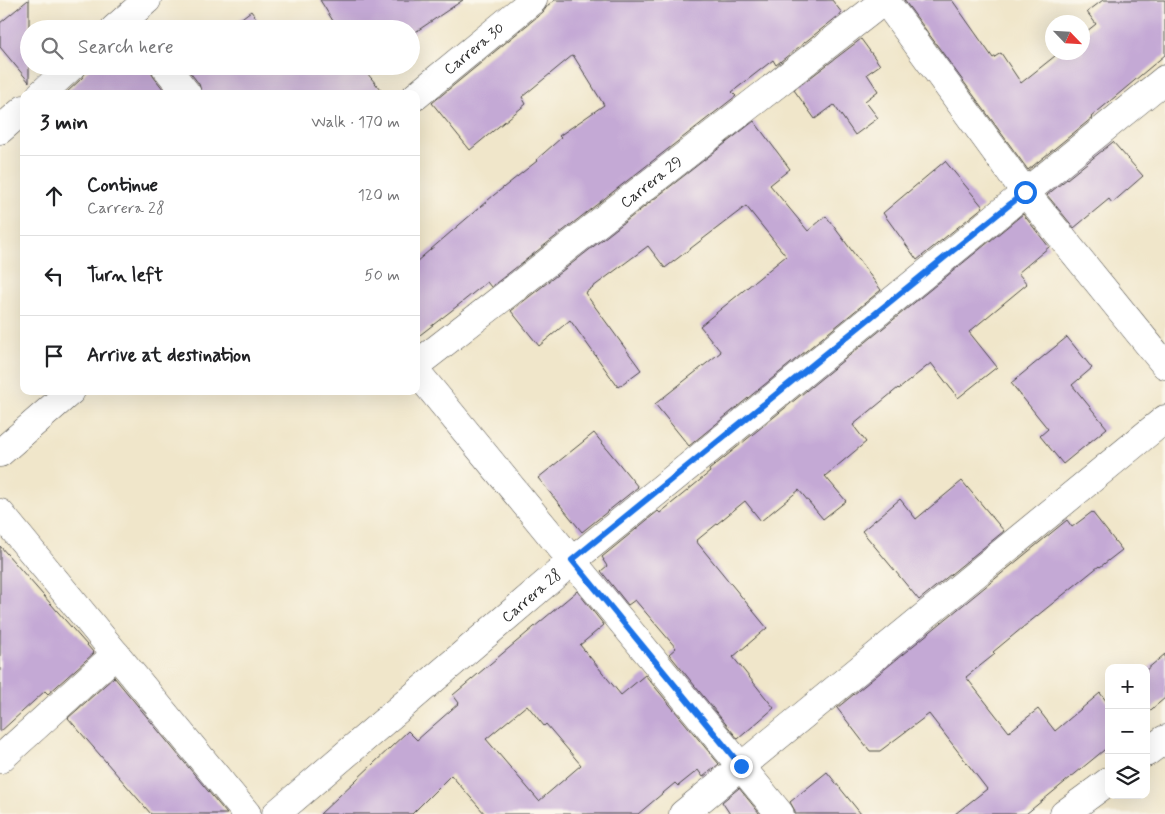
<!DOCTYPE html>
<meta charset="utf-8">
<style>
body{margin:0;font-family:Mynerve,sans-serif;background:#f2f2f2;color:#202124}
.controls{position:absolute;right:15px;bottom:15px;display:grid;overflow:hidden;border-radius:10px;box-shadow:0 5px 20px #0002}
.controls button{width:45px;height:45px;display:grid;place-items:center;padding:0;border:0;border-bottom:1px solid #e0e0e0;background:#fff;color:#202124;font:25px sans-serif}
.compass{position:absolute;left:1045px;top:15px;width:45px;height:45px;border-radius:50%;background:#fff;box-shadow:0 5px 20px #0002;rotate:115deg}
.stop{position:absolute;width:15px;height:15px;margin:-11px;border:4px solid #1a73e8;border-radius:50%;background:#fff}
.stop.end{background:#1a73e8;border-color:#fff;box-shadow:0 1px 5px #0008}
.list{margin:0;padding:0;list-style:none}
h2{display:flex;justify-content:space-between;align-items:center;height:65px;margin:0;padding:0 20px;font-size:21px}
h2 small{font-size:16px;font-weight:400;color:#757577}
.list li{display:grid;grid-template-columns:32px 1fr auto;gap:15px;align-items:center;box-sizing:border-box;height:80px;padding:0 20px;border-top:1px solid #e0e0e0}
.list b{display:block;font-size:19px;white-space:nowrap}
.list p{margin:0;font-size:16px;white-space:nowrap;color:#757577}
.list em{font-size:16px;font-style:normal;color:#757577}
.icon{flex:none;width:28px;height:28px;fill:none;stroke:currentColor;stroke-width:2;stroke-linecap:round;stroke-linejoin:round}
.map{position:relative;flex:none;width:1165px;height:814px;overflow:hidden}
.search{position:absolute;background:#fff;box-shadow:0 5px 20px #0002;left:20px;top:20px;width:400px;height:55px;display:flex;align-items:center;gap:12px;box-sizing:border-box;padding:0 18px;border-radius:28px;color:#757577;font-size:19px}
.panel{position:absolute;background:#fff;box-shadow:0 5px 20px #0002;left:20px;top:90px;width:400px;height:305px;border-radius:10px}
.map>svg:first-child{display:block}
.building{fill:#c4a9d5;fill-rule:evenodd}
.lines{fill:none;stroke-linecap:round;stroke-linejoin:round}
.minor-casing{stroke:#494743;stroke-width:29}
.secondary-casing{stroke:#494743;stroke-width:29}
.minor{stroke:#fff;stroke-width:28}
.secondary{stroke:#fff;stroke-width:28}
.route{stroke:#1a73e8;stroke-width:6}
.labels{text-anchor:middle;stroke-width:4;stroke-linejoin:round;paint-order:stroke}
.street-label{font-size:15px;fill:#2b2b2b;stroke:#fbf7ec}
</style>
<div class="map">
<svg width="1165" height="814" viewBox="0 0 1165 814">
<rect width="100%" height="100%" fill="#fbf7ec"/>
<filter id="ink" filterUnits="userSpaceOnUse"><feTurbulence type="fractalNoise" baseFrequency=".02" numOctaves="2"/><feDisplacementMap in="SourceGraphic" scale="10" xChannelSelector="R" yChannelSelector="G"/><feConvolveMatrix kernelMatrix="1 2 1 2 8 2 1 2 1" color-interpolation-filters="sRGB"/></filter>
<filter id="wash" filterUnits="userSpaceOnUse"><feTurbulence type="fractalNoise" baseFrequency=".0096" numOctaves="4" result="noise"/><feDisplacementMap in="SourceGraphic" scale="20" xChannelSelector="R" yChannelSelector="G"/><feGaussianBlur stdDeviation="1.12" result="paint"/><feColorMatrix in="noise" values="0 0 0 0 0 0 0 0 0 0 0 0 0 0 0 0 0 1.4 0 .05"/><feComposite in="paint" operator="in"/></filter>
<g filter="url(#wash)">
<rect width="100%" height="100%" fill="#f0e6ca"/>
<g id="blocks">
<path class="building" d="M 28,0 L 29,0 L 29,82 L 0,47 L 0,23 Z
M 320,0 L 463,0 L 411,35 L 411,29 L 338,29 Z
M 555,0 L 832,0 L 842,13 L 776,65 L 773,60 L 732,92 L 736,96 L 491,287 L 487,282 L 451,311 L 416,338 L 416,262 L 494,195 L 537,161 L 536,160 L 561,138 L 559,136 L 604,105 L 573,55 L 522,97 L 526,104 L 470,150 L 432,103 L 543,12 L 548,5 Z
M 904,0 L 952,0 L 993,58 L 1001,53 L 1021,83 L 1060,52 L 1082,52 L 1082,35 L 1096,24 L 1087,12 L 1103,0 L 1165,0 L 1165,55 L 1091,117 L 1092,118 L 1028,170 Z
M 251,11 L 264,29 L 227,29 Z
M 861,39 L 880,65 L 867,74 L 878,91 L 865,101 L 878,118 L 855,135 L 834,105 L 815,119 L 794,90 Z
M 92,66 L 150,66 L 153,76 L 167,94 L 65,94 L 82,78 L 86,72 Z
M 185,66 L 366,66 L 363,68 L 384,94 L 202,94 L 199,84 Z
M 754,121 L 790,169 L 770,185 L 808,231 L 826,216 L 881,290 L 689,446 L 655,404 L 721,352 L 700,326 L 786,256 L 746,206 L 665,268 L 648,246 L 585,293 L 641,370 L 618,387 L 570,320 L 539,346 L 511,311 Z
M 1113,142 L 1143,176 L 1112,203 L 1109,199 L 1074,228 L 1047,195 Z
M 945,161 L 983,207 L 917,260 L 883,213 Z
M 1023,214 L 1049,247 L 1018,273 L 1027,284 L 969,332 L 997,367 L 958,398 L 931,363 L 899,389 L 898,388 L 853,425 L 866,442 L 825,476 L 846,501 L 823,519 L 799,490 L 761,521 L 745,501 L 696,541 L 767,628 L 733,657 L 774,708 L 738,739 L 669,654 L 676,648 L 635,600 L 628,605 L 601,571 L 607,566 L 603,560 L 604,560 L 602,557 L 658,511 L 660,513 L 710,472 L 709,470 Z
M 1067,337 L 1092,368 L 1072,385 L 1107,428 L 1063,464 L 1040,436 L 1048,429 L 1011,383 Z
M 594,433 L 638,487 L 582,532 L 538,478 Z
M 962,481 L 1004,531 L 919,600 L 862,531 L 900,499 L 916,519 Z
M 1092,512 L 1122,550 L 1100,567 L 1099,566 L 1022,628 L 993,652 L 995,654 L 966,677 L 1009,732 L 1038,709 L 1055,731 L 1100,693 L 1107,702 L 1109,701 L 1109,746 L 1026,814 L 955,814 L 987,789 L 929,714 L 880,751 L 870,751 L 837,708 L 1067,520 L 1072,527 Z
M 0,546 L 94,653 L 48,694 L 45,691 L 0,732 Z
M 577,591 L 604,625 L 580,645 L 621,695 L 645,675 L 719,764 L 703,777 L 698,770 L 678,786 L 675,783 L 638,814 L 485,814 L 451,775 L 412,814 L 320,814 L 408,731 L 417,740 L 459,703 L 453,695 ZM 527,705 L 544,726 L 546,724 L 581,765 L 539,801 L 486,739 Z
M 1165,654 L 1165,698 L 1146,714 L 1146,670 Z
M 114,677 L 227,814 L 151,814 L 68,718 Z
M 827,772 L 861,814 L 795,814 L 795,811 L 790,802 Z
M 739,788 L 760,814 L 730,814 L 722,802 Z"/>
</g>
</g>
<g filter="url(#ink)">
<use href="#blocks" fill-opacity="0" stroke="#494743" stroke-width="1"/>
<g class="lines">
<g class="minor-casing">
<g id="minor">
<path d="M 885,0 L 1025,192 L 1165,365"/>
<path d="M 114,29 L 147,0"/>
<path d="M 165,66 L 187,94"/>
<path d="M 41,94 L 72,66"/>
<path id="s1" d="M 416,96 L 533,0"/>
<path d="M 0,130 L 24,109"/>
<path id="s2" d="M 416,365 L 885,0"/>
<path d="M 572,561 L 780,814"/>
<path d="M 1146,753 L 1165,739"/>
<path d="M 0,759 L 116,654"/>
<path d="M 683,814 L 1165,419"/>
<path d="M 1064,814 L 1109,781"/>
</g>
</g>
<g class="secondary-casing">
<g id="secondary">
<path d="M 416,371 L 572,561"/>
<path d="M 0,453 L 71,391"/>
<path d="M 0,513 L 247,814"/>
<path id="s3" d="M 276,814 L 572,561 L 1165,79"/>
</g>
</g>
<use href="#minor" class="minor"/>
<use href="#secondary" class="secondary"/>
</g>
</g>
<g class="lines" filter="url(#ink)">
<path class="route" d="M 741,766 L 572,560 L 1025,192"/>
</g>
<g class="labels">
<g class="street-label">
<text dy="5" stroke="none"><textPath href="#s1" startOffset="75">Carrera 30</textPath></text>
<text dy="5" stroke="none"><textPath href="#s2" startOffset="298">Carrera 29</textPath></text>
<text dy="5" stroke="none"><textPath href="#s3" startOffset="336">Carrera 28</textPath></text>
</g>
</g>
</svg>
<div class="controls">
<button>+</button>
<button>−</button>
<button><svg class="icon" aria-label="layers" viewBox="0 0 24 24"><path d="M12 4l9 5-9 5-9-5zM3 14l9 5 9-5"/></svg></button>
</div>
<svg class="compass" viewBox="-18 -18 36 36"><path d="M0-13l5 13h-10z" fill="#e53935"/><path d="M0 13l5-13h-10z" fill="#757577"/></svg>
<div class="stop" style="left:1025px;top:192px"></div>
<div class="stop end" style="left:741px;top:766px"></div>
<div class="search"><svg class="icon" aria-label="search" viewBox="0 0 24 24"><circle cx="10" cy="10" r="6"/><path d="M15 15l6 6"/></svg>Search here</div>
<section class="panel">
<h2>3 min<small>Walk · 170 m</small></h2>
<ul class="list">
<li><svg class="icon" aria-label="ahead" viewBox="0 0 24 24"><path d="M12 20V5M6 11l6-6 6 6"/></svg><div><b>Continue</b><p>Carrera 28</p></div><em>120 m</em></li>
<li><svg class="icon" aria-label="left" viewBox="0 0 24 24"><path d="M17 20v-9H6M10 6l-5 5 5 5"/></svg><div><b>Turn left</b></div><em>50 m</em></li>
<li><svg class="icon" aria-label="arrive" viewBox="0 0 24 24"><path d="M6 21V4h12l-3 4 3 4H6"/></svg><div><b>Arrive at destination</b></div></li>
</ul>
</section>
</div>
